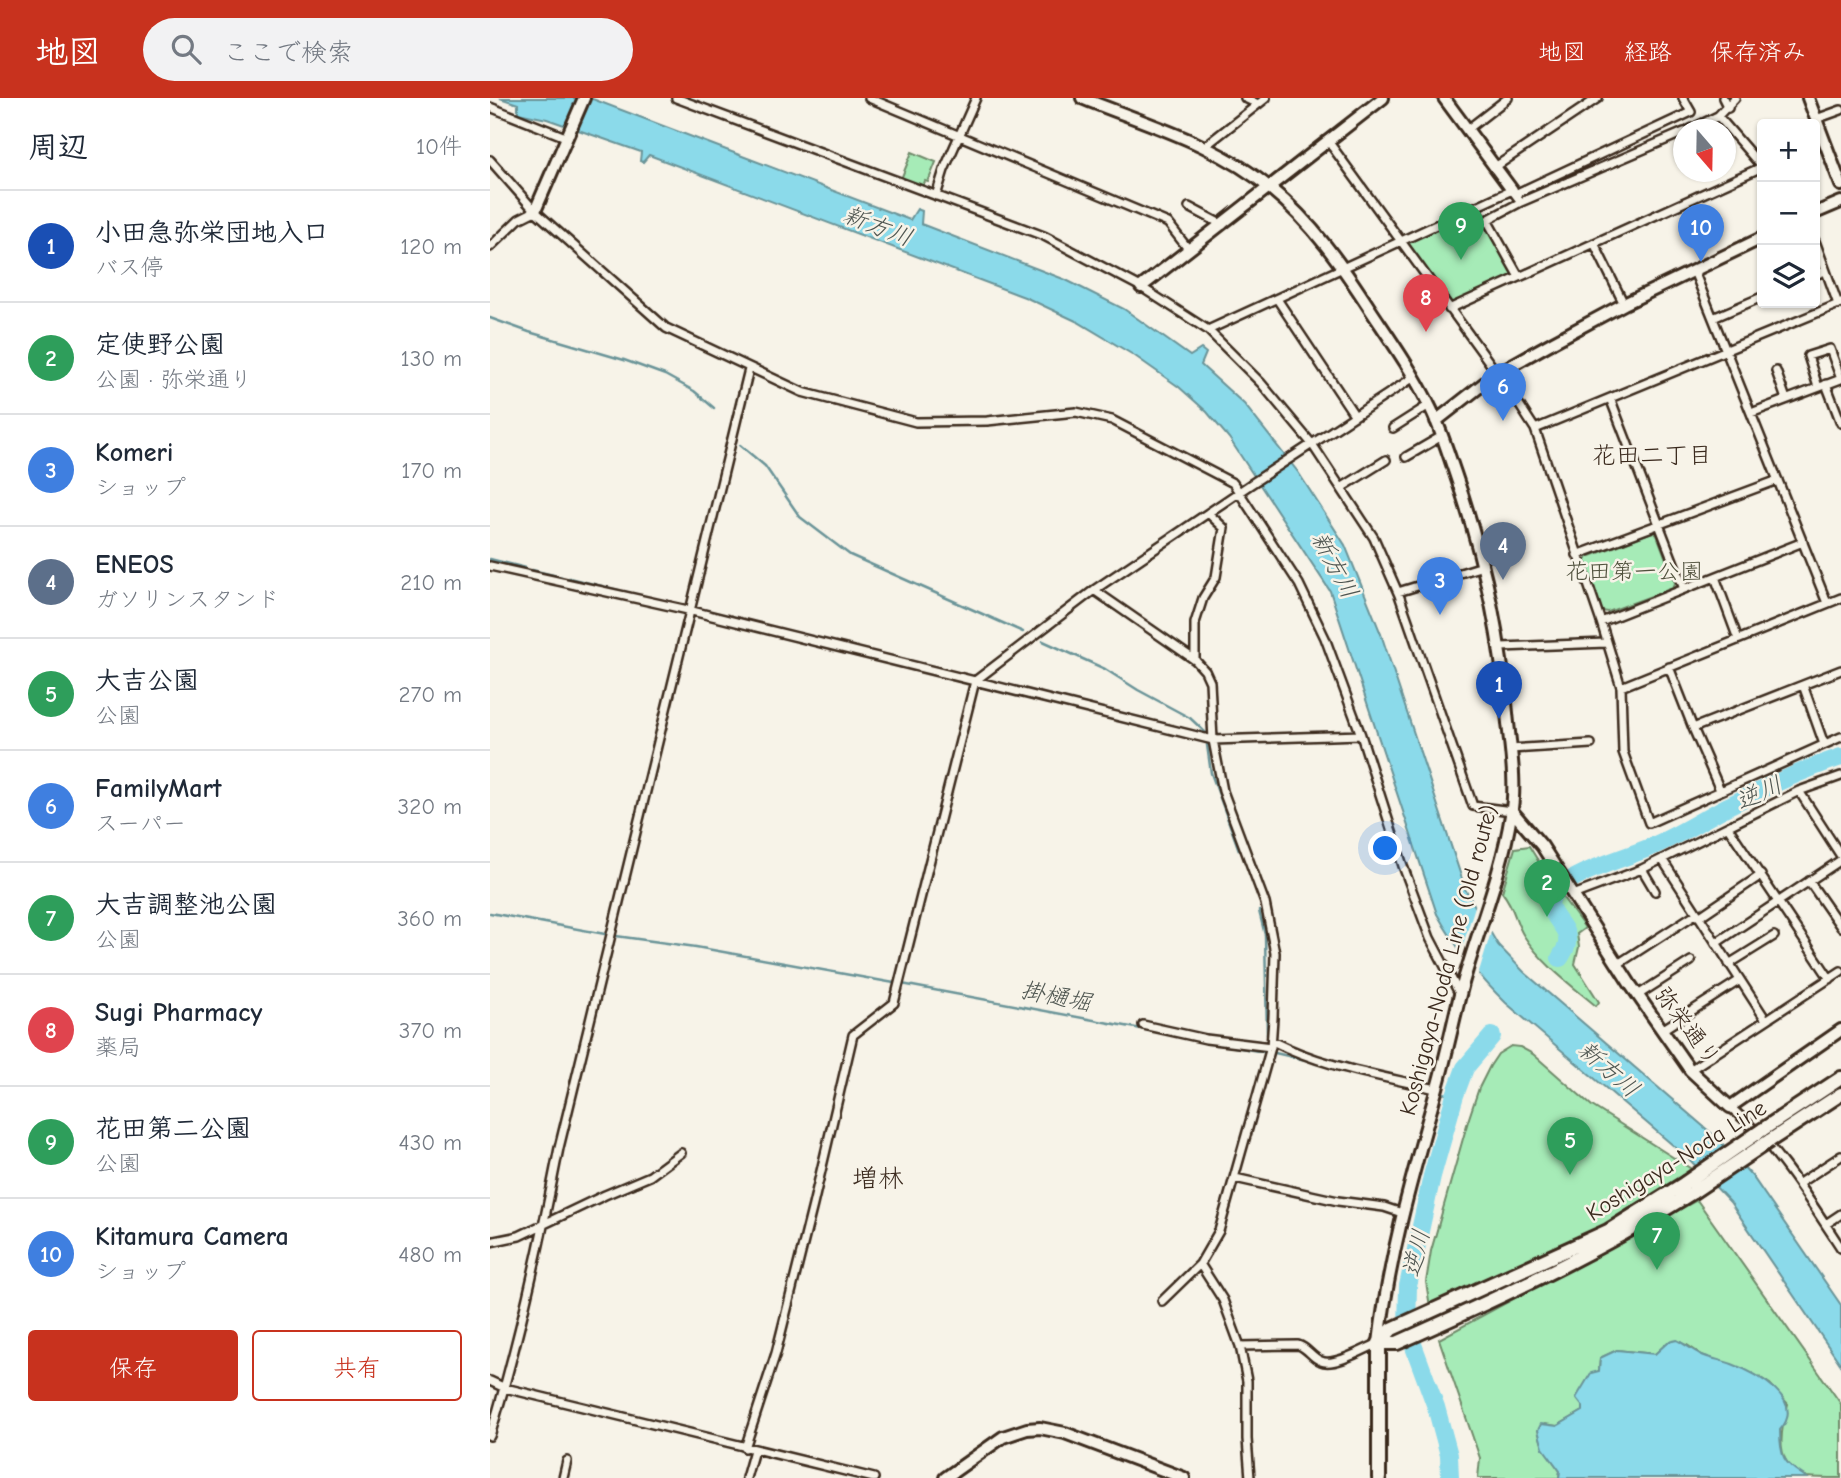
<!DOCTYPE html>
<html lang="ja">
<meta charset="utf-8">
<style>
body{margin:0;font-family:"Comic Neue","Klee One",sans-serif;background:#f2f2f3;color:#1f2937}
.controls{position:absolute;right:21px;top:21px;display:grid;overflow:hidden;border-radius:7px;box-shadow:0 2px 5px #0004}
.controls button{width:63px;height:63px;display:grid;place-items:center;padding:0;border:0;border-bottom:2px solid #e0e1e3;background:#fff;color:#1f2937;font:35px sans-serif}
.compass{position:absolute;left:1183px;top:21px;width:63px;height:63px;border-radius:50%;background:#fff;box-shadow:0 2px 5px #0004;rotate:160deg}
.you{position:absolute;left:896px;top:751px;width:24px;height:24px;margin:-18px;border:5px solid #fff;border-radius:50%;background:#1a73e8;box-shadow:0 0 0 10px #1a73e833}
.badge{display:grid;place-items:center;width:46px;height:46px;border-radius:50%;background:#c8321e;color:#fff;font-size:23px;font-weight:700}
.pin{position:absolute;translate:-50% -58px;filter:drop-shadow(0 2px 4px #0008)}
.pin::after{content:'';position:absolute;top:37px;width:24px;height:21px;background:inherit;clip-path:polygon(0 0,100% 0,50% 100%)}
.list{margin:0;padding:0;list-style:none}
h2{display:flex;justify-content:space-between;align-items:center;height:91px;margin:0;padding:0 28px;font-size:30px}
h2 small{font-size:23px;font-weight:400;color:#747a83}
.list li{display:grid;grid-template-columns:46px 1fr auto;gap:21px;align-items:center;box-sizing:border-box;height:112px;padding:0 28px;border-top:2px solid #e0e1e3}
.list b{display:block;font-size:26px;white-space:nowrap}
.list p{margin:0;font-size:23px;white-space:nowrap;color:#747a83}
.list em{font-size:23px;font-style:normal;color:#747a83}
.actions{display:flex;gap:14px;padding:21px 28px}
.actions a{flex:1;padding:16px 0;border:2px solid #c8321e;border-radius:7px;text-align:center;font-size:24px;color:#c8321e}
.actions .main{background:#c8321e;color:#fff}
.icon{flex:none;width:38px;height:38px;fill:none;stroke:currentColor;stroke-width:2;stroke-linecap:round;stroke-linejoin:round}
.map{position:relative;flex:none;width:1351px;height:1380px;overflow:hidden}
header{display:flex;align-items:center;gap:42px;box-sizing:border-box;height:98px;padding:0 35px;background:#c8321e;color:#fff}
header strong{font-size:33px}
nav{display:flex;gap:38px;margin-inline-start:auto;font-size:24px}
.search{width:490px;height:63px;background:#f2f2f3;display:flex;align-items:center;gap:18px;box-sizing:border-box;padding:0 24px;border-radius:38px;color:#747a83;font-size:26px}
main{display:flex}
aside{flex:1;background:#fff}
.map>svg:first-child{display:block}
.green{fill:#a6ebb7;stroke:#708a6a;stroke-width:2}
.water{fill:#8bdaea;stroke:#6b9498;stroke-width:2}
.pier{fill:#f7f3e8}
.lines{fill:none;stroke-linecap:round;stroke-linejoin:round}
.stream{stroke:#6b9498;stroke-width:2.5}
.river{stroke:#8bdaea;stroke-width:18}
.street-casing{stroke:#3b2a1e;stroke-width:12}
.secondary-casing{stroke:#3b2a1e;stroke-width:16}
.primary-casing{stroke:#3b2a1e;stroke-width:18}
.street{stroke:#f7f3e8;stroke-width:7}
.secondary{stroke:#f7f3e8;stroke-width:10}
.primary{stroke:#f7f3e8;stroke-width:12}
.primary-bridge-casing{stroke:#3b2a1e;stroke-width:18;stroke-linecap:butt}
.primary-bridge{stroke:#f7f3e8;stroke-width:12}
.labels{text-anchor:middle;stroke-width:5;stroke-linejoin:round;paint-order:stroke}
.park-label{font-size:23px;fill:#50513d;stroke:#f7f3e8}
.street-label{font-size:23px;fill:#3b2a1e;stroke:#f7f3e8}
.water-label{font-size:24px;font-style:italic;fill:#4f5651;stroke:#f7f3e8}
.neighbourhood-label{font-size:24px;fill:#3b2a1e;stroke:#f7f3e8}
.quarter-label{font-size:26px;fill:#3b2a1e;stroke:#f7f3e8}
</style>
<header>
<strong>地図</strong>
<div class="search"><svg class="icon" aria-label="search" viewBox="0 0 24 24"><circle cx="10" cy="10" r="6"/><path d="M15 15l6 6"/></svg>ここで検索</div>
<nav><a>地図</a><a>経路</a><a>保存済み</a></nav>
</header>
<main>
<aside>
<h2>周辺<small>10件</small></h2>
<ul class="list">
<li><span class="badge" style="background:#1a4fb4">1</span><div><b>小田急弥栄団地入口</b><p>バス停</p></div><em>120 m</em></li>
<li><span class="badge" style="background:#2e9e5b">2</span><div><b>定使野公園</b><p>公園 · 弥栄通り</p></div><em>130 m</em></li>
<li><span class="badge" style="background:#3f7fe0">3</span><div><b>Komeri</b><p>ショップ</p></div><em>170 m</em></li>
<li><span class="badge" style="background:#5c6f8a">4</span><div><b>ENEOS</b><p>ガソリンスタンド</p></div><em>210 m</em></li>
<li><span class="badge" style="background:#2e9e5b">5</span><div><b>大吉公園</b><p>公園</p></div><em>270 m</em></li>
<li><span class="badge" style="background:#3f7fe0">6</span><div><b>FamilyMart</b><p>スーパー</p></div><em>320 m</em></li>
<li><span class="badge" style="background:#2e9e5b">7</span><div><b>大吉調整池公園</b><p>公園</p></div><em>360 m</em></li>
<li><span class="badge" style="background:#e0444e">8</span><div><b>Sugi Pharmacy</b><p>薬局</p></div><em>370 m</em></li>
<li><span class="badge" style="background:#2e9e5b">9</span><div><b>花田第二公園</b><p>公園</p></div><em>430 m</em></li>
<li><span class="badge" style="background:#3f7fe0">10</span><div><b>Kitamura Camera</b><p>ショップ</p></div><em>480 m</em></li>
</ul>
<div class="actions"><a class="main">保存</a><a>共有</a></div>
</aside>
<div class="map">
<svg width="1351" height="1380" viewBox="0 0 1351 1380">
<rect width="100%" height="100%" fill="#f7f3e8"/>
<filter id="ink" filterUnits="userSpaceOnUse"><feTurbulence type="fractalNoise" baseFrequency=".0143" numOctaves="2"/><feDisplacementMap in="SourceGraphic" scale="14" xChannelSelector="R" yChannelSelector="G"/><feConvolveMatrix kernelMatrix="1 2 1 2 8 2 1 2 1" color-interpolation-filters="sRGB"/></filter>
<g filter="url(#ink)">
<path class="green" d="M 422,54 L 446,64 L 438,84 L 435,83 L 432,90 L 411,81 Z
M 990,107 L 1029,179 L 959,211 L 911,144 Z
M 1162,434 L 1167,437 L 1185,485 L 1183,490 L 1118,514 L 1112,513 L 1094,464 L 1098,459 Z
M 1039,748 L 1060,782 L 1095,830 L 1087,836 L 1089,849 L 1085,866 L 1109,904 L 1106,908 C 1081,887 1052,866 1034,838 C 1025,824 1025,810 1012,794 L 1025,750 Z
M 1021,948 L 1030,949 L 1043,956 L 1102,1008 L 1203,1072 L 1117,1128 L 940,1209 L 936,1184 L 941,1153 L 978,1023 L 989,990 L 1000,968 L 1008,956 Z
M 1207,1102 L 1351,1306 L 1351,1380 C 1341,1380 1326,1380 1317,1379 C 1283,1367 1290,1334 1298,1306 L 1280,1286 L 1269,1279 L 1212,1257 L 1197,1247 L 1178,1244 L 1165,1256 L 1127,1252 L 1110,1260 L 1109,1273 C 1091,1278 1094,1297 1093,1313 L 1067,1328 L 1055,1326 L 1048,1332 L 1053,1349 L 1070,1373 L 1069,1380 L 988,1380 L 990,1360 L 949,1241 Z"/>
<path class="water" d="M 10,0 L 100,0 L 420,122 L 427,111 L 432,113 L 431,126 L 576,182 L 634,211 L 700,258 L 711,251 L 716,255 L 711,267 L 754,306 L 808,374 L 855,447 L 891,536 L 976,793 L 1008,847 L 1034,874 L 1228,1041 L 1262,1078 L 1351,1207 L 1351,1267 L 1240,1104 L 1199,1061 L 1016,905 C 988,878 966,850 947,816 L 840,493 L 739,340 L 717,314 L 689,289 L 645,258 L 588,224 L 537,200 L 159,57 L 153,64 L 150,63 L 151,54 L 57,21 L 28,15 L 28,6 Z
M 1187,1242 C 1195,1246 1202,1252 1210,1256 C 1220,1261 1232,1262 1242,1266 C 1266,1275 1317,1302 1290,1332 C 1290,1363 1295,1364 1317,1380 L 1069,1380 L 1070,1373 L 1053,1350 L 1048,1332 L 1051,1326 L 1067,1328 L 1093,1313 L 1093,1309 L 1086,1300 L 1101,1275 L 1109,1273 L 1110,1260 L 1127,1252 L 1165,1256 L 1178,1244 Z"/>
<path class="pier" d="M 986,805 L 1002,831 L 987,880 L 969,859 Z"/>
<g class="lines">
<path class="stream" d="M 0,220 L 39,234 L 134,262 L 175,277 L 204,293 L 224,310
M 250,347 L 275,368 L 310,419 L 360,457 L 533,534
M 0,461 L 36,470
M 42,472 L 72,479
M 79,480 L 128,492
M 136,494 L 160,500
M 553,543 L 615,571 L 648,592 L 700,620 L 716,635
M 717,647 L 721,675 L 749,752
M 769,813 L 775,837 L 777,937
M 0,815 L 115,836
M 126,838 L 206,849 L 404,885
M 412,886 L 678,936
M 721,945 L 774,954
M 785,955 L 829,965
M 923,989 L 937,993
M 952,995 L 965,997"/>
<path class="river" d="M 1070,860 C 1072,856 1077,850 1077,845 C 1080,826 1052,816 1063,797 C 1075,776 1139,759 1163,748 C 1189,737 1213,721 1238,708 C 1275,690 1312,672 1351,659
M 960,1380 L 959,1357 L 946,1309 L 917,1230 L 918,1188 L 942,1078 L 965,997 L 975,970 L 1002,938"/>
<g class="street-casing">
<path id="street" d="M 186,0 L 554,138 L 651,189 L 718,232 L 771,285 L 822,346 L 884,440 L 909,497 L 983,708 L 1022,713
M 379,0 L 678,125 L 699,152
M 755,0 L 768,6
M 1233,0 L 1238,10
M 0,9 L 78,40
M 1228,18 L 1272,69
M 1326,21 L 1351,12
M 978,31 L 1018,0
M 1199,32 L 1228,18 L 1245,0
M 838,43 L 1023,297 L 1045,331 L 1111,524 L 1131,589 L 1133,654 L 1159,725 L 1351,639
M 714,49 L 776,0
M 0,62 L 45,113 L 176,230 L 312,294 L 426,324 L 497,323 L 586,314 L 622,322 L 743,385 L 809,486 L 835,540 L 871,637 L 913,768 L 940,840 L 970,897
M 1005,69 L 1108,0
M 1025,96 L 1201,14 L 1193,0
M 446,98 L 454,72 L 486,0
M 699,109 L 733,127
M 1325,143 L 1348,206
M 1104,145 L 1134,206
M 0,149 L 29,121 L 45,113
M 1204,173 L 1337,505
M 1325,177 L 1335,173
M 1029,179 L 997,122 L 1031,104
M 787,201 L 865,318
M 959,211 L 1272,69
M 1223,220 L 1272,199
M 718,232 L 1022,92 L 1031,104 L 1194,34
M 1286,273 L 1296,301
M 1336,286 L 1351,325
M 1328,289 L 1318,258 L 1340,251 L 1351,281
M 1120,300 L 1194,491
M 1261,315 L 1351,281
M 903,330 L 939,307
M 1045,331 L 1351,205
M 916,359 L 952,338
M 851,390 L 896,362
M 1087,457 L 1288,382
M 0,468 L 198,512 L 723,642 L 871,637
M 1225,479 L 1248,541
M 604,492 L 705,562 L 715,573 L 720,584 L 723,642 L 733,693 L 775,805 L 785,855 L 783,920 L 781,949 L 729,1133 L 710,1166 L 672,1203
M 908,494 L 993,468
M 1111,524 L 1313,444
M 1011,549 L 1116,545
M 705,562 L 705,525 L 713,500 L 726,479 L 734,430 L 718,415
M 1179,569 L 1203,630 L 1351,572
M 1313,587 L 1334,646
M 1131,589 L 1351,500
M 1203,630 L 1230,692
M 1020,651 L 1101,646
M 1309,693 L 1351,758
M 1238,729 L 1340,881
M 1172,761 L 1276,922
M 1152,771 L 1165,793
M 1319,783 L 1351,829
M 1083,797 L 1152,771 L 1309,693 L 1351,678
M 1209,819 L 1271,777
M 1226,845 L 1351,762
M 1128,866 L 1207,815
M 1239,866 L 1284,838
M 1148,897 L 1201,863
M 653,927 L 716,941 L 781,949
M 1172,932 L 1250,882
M 782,943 C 833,969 892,978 946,991
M 1200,972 L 1351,873
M 1240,1009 C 1286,1047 1318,1100 1351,1150
M 745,1080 L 848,1103 L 894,1109 L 912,1115
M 1308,1086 L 1351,1058
M 1336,1126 L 1351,1116
M 0,1144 L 29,1138 L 115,1097 L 160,1078 L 191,1055
M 710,1166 L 733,1202 L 750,1248 L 757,1283 L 757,1341 L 760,1380
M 750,1248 L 808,1247 C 818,1250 821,1259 831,1263 C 844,1269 875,1251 889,1245
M 0,1283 L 15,1290 L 384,1380
M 0,1338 C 29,1244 50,1147 69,1050 L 259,271
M 255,1350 L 286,1255 L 323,1107 L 363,937 L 404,905 L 485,583 L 604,492 L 761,386 L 924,279
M 73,1380 L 77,1363
M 256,1380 L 264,1352"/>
</g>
<g class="secondary-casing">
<path id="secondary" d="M 592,0 C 656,26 728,46 781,91 C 823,125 853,169 882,214 C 902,244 923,274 939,307 C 950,328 957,352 965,375 C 992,453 1010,533 1017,615 C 1020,648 1027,684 1021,717 C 1012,774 989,829 973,885 C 964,919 957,955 947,990 C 923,1075 899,1157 889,1245
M 954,0 L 1022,92
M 1318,0 L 1351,87
M 45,113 L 94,0
M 1325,115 L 1351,104
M 651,189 L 893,0
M 946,323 L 1006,276 L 1063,244 L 1134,206 L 1272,140
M 1022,713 L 1052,748 L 1140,886 L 1200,972 L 1240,1009 L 1351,932
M 455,1380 L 513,1339 L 537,1331 L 550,1330 L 575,1335 L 694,1380"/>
</g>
<g class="primary-casing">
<path id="primary" d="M 1272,1032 L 1351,980
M 1279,1043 L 1351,996
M 889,1245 L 907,1245 C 1009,1200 1109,1154 1203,1094
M 889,1380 L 889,1245 L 902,1231 L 1118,1133 L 1195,1085"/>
</g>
<use href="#street" class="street"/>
<use href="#secondary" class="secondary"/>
<use href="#primary" class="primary"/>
<g class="primary-bridge-casing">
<path id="primary-bridge" d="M 1195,1085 L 1272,1032
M 1203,1094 L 1279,1043"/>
</g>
<use href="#primary-bridge" class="primary-bridge"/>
</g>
</g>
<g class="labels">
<g class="park-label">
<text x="1144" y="481">花田第一公園</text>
</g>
<g class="street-label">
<text transform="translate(958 862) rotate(-75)" y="8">Koshigaya-Noda Line (Old route)</text>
<text transform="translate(1198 928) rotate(53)" y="8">弥栄通り</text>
<text transform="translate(1186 1062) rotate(-32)" y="8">Koshigaya-Noda Line</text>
</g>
<g class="water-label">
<text transform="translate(388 128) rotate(21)" y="8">新方川</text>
<text transform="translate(845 467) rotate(62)" y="8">新方川</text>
<text transform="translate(1269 695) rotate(-24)" y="8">逆川</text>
<text transform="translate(566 898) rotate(11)" y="8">掛樋堀</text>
<text transform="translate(1119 971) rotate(41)" y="8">新方川</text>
<text transform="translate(926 1155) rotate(-76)" y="8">逆川</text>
</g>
<g class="neighbourhood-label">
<text x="1162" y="365">花田二丁目</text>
</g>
<g class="quarter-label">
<text x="388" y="1089">増林</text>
</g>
</g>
</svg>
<div class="controls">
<button>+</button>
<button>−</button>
<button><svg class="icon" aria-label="layers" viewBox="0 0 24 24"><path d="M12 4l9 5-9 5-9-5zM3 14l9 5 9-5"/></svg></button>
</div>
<svg class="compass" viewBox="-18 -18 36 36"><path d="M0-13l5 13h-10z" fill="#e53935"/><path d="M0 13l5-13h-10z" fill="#747a83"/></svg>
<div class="you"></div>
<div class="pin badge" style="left:1009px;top:621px;background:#1a4fb4">1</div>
<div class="pin badge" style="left:1057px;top:819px;background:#2e9e5b">2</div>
<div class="pin badge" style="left:950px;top:517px;background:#3f7fe0">3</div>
<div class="pin badge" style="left:1013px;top:482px;background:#5c6f8a">4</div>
<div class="pin badge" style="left:1080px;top:1077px;background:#2e9e5b">5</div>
<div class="pin badge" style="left:1013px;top:323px;background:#3f7fe0">6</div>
<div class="pin badge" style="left:1167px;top:1172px;background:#2e9e5b">7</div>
<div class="pin badge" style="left:936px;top:234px;background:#e0444e">8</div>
<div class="pin badge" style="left:971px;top:162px;background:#2e9e5b">9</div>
<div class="pin badge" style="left:1211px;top:164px;background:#3f7fe0">10</div>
</div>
</main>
